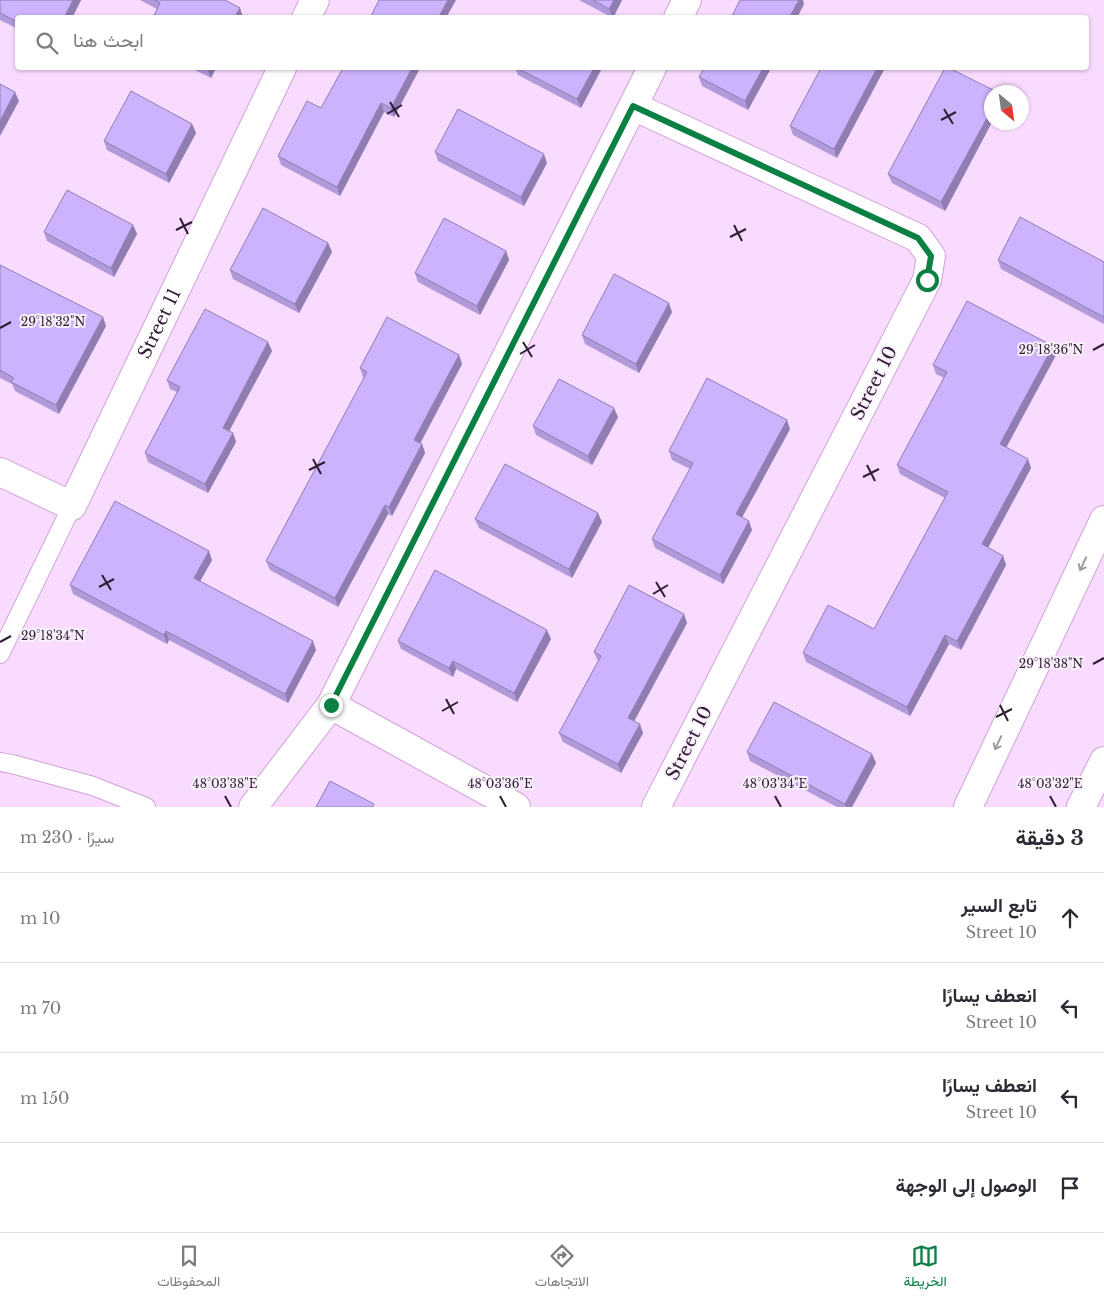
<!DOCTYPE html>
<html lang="ar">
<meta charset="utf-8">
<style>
body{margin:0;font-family:"Libre Baskerville",Vazirmatn,serif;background:#f7f7f7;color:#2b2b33;direction:rtl}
.compass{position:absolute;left:984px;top:85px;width:45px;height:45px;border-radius:50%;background:#fff;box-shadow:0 1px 4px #0004;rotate:151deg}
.stop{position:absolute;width:15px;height:15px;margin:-11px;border:4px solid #0b8043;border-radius:50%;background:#fff}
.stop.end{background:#0b8043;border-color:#fff;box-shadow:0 1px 5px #0008}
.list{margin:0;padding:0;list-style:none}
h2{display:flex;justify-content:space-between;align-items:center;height:65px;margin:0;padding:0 20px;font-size:21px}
h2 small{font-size:16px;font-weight:400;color:#7c7c81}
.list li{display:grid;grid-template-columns:32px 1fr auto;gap:15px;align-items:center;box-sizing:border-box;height:90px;padding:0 20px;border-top:1px solid #e1e1e2}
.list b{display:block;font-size:19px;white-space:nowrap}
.list p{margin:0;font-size:16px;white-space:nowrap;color:#7c7c81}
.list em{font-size:16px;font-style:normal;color:#7c7c81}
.icon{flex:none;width:28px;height:28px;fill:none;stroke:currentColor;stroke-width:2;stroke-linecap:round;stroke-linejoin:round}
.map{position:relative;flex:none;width:1104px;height:807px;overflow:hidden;direction:ltr}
.search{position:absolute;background:#fff;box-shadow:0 1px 4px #0004;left:15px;right:15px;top:15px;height:55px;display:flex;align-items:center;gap:12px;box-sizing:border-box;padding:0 18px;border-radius:5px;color:#7c7c81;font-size:19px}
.sheet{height:425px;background:#fff}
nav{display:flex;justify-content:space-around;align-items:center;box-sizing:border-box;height:70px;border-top:1px solid #e1e1e2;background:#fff;font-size:14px;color:#7c7c81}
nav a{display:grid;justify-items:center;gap:2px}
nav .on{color:#0b8043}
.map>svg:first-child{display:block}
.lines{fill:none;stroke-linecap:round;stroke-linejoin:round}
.lane-casing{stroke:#d0a2da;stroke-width:20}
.street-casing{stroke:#d0a2da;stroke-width:30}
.secondary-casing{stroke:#d0a2da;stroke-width:30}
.lane{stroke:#fff;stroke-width:18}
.street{stroke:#fff;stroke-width:28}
.secondary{stroke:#fff;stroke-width:28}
.wall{fill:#b09ada}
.shaded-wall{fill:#907db1}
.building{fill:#cdb3fd;stroke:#907db1}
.oneway{stroke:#a199a3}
.route{stroke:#0b8043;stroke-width:6}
.ticks{fill:none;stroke:#2f1d33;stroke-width:2}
.labels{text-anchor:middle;stroke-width:4;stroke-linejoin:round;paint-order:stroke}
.street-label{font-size:18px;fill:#2f1d33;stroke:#faf0fc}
.ticks-label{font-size:12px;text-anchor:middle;fill:#2f1d33;stroke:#faf0fc;stroke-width:4;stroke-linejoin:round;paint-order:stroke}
</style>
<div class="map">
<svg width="1104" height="807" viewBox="0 0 1104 807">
<rect width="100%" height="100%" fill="#f8dbfe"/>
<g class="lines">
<g class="lane-casing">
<path id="lane" d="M 0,654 L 72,506
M 0,762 L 12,764 L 93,786 L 146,807"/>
</g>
<g class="street-casing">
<g id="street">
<path d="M 306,18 L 315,0"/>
<path d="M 678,18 L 687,0"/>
<path d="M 633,106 L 918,238 L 931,256 L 927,280 L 656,807"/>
<path id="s1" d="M 0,472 L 72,506 L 282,68"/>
<path d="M 331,705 L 516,807"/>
<path d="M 253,807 L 331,705 L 652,68"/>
</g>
</g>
<g class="secondary-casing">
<path id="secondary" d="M 968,807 L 1104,520
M 1081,807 L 1104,761"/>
</g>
<use href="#lane" class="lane"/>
<use href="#street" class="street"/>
<use href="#secondary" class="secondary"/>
</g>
<path class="wall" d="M 0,0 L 81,0 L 72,18 L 18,18 L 18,29 L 0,20 Z
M 140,0 L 225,0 L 243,17 L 243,18 L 153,18 L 157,9 Z
M 579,0 L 622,0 L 613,18 Z
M 191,68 L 216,68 L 211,78 Z
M 343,68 L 420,68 L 394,117 L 384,112 L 340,196 L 281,165 L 278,156 L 321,108 Z
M 515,68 L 602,68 L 581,108 L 518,75 Z
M 704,68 L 771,68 L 748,110 L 702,86 L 699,77 Z
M 821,68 L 837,158 L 793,135 L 790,126 Z
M 992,122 L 945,211 L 892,183 L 888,174 Z
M 192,124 L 196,133 L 169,183 L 107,150 L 104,141 Z
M 435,152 L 547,163 L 524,206 L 438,161 Z
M 133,225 L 137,234 L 114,277 L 47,241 L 44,232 Z
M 328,243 L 332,252 L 299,313 L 233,279 L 230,270 Z
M 506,251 L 509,260 L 480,315 L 418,282 L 415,273 Z
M 998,260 L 1104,262 L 1104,324 L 1001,269 Z
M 0,265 L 106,326 L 59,414 L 15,391 L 12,384 L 0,378 Z
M 672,312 L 639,373 L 585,344 L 582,335 Z
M 1053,346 L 1056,355 L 1006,448 L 1031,468 L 988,548 L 1003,556 L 1006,565 L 961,650 L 949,644 L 910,716 L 806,662 L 803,653 L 874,629 L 945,498 L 900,474 L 897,465 L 944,378 L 936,374 L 933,365 Z
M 272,351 L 229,431 L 233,433 L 236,442 L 208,493 L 148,462 L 145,453 L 177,392 L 170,389 L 167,380 Z
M 459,355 L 462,364 L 420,444 L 422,444 L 425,453 L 392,516 L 388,514 L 338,607 L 270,570 L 266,561 L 364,378 L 363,377 L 360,368 Z
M 618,417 L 592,465 L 536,435 L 533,426 Z
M 790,429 L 742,517 L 752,530 L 723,584 L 655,548 L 652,539 L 690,469 L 672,460 L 669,451 Z
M 475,519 L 602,522 L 572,578 L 479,528 Z
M 212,560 L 200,581 L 316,650 L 288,703 L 169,640 L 167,644 L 73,594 L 70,585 Z
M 687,623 L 634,721 L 643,733 L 621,773 L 563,742 L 559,733 L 598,661 L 594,652 Z
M 551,639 L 517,702 L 456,669 L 453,677 L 401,649 L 398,641 Z
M 747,752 L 872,754 L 876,763 L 852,807 L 837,807 L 750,761 Z"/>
<path class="shaded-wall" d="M 73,0 L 81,0 L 72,18 L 64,18 Z
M 448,0 L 456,0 L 446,18 L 438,18 Z
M 614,0 L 622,0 L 613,18 L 609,9 Z
M 799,0 L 803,0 L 804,4 L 797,18 L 789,18 Z
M 240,8 L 243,17 L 243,18 L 234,18 Z
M 208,68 L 216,68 L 211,78 L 207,69 Z
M 412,68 L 420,68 L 394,117 L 391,108 Z
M 594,68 L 602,68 L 581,108 L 577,99 Z
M 763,68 L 771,68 L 748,110 L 745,101 Z
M 877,68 L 885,68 L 837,158 L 834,149 Z
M 15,92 L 19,101 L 0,136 L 0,121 Z
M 381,103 L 384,112 L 340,196 L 337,187 Z
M 992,109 L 992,122 L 945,211 L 941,202 Z
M 192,124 L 196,133 L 169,183 L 166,174 Z
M 544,154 L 547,163 L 524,206 L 521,197 Z
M 133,225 L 137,234 L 114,277 L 111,268 Z
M 328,243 L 332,252 L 299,313 L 295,304 Z
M 506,251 L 509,260 L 480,315 L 477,306 Z
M 669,303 L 672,312 L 639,373 L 636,364 Z
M 103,317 L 106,326 L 59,414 L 56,405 Z
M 268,342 L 272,351 L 226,437 L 223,428 Z
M 1053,346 L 1056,355 L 1003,453 L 1000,444 Z
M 459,355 L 462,364 L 417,449 L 414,440 Z
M 614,408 L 618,417 L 592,465 L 588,456 Z
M 787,420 L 790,429 L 739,523 L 736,514 Z
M 233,433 L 236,442 L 208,493 L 205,484 Z
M 422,444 L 425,453 L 392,516 L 389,507 Z
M 1028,459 L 1031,468 L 985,553 L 982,544 Z
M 385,505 L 388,514 L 338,607 L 335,598 Z
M 598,513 L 602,522 L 572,578 L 569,569 Z
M 749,521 L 752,530 L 723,584 L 720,575 Z
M 209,551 L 212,560 L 197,587 L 194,578 Z
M 1003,556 L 1006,565 L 961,650 L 957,641 Z
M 684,614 L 687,623 L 631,727 L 628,718 Z
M 547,630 L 551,639 L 517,702 L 514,693 Z
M 166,631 L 169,640 L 167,644 L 164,635 Z
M 945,635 L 949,644 L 910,716 L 907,707 Z
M 313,641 L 316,650 L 288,703 L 285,694 Z
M 453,661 L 456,669 L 453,677 L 449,668 Z
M 640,724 L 643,733 L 621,773 L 618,764 Z
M 872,754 L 876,763 L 852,807 L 846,807 L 845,804 Z"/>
<path class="building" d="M 0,0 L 73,0 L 64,18 L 18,18 L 18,22 L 0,13 Z
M 154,0 L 225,0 L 240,8 L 234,18 L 153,18 L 160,3 Z
M 379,0 L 448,0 L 438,18 L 370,18 Z
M 593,0 L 614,0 L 609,9 Z
M 740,0 L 799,0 L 789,18 L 731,18 Z
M 343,68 L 412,68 L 391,108 L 381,103 L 337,187 L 278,156 L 307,101 L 321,108 Z
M 517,68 L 594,68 L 577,99 Z
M 704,68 L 763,68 L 745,101 L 699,77 Z
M 821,68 L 877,68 L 834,149 L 790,126 Z
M 945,68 L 949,68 L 997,92 L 992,92 L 992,109 L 941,202 L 888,174 Z
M 0,84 L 15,92 L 0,121 Z
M 131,91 L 192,124 L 166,174 L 104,141 Z
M 458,109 L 544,154 L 521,197 L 435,152 Z
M 67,190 L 133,225 L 111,268 L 44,232 Z
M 263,208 L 328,243 L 295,304 L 230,270 Z
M 1020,217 L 1104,262 L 1104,317 L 998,260 Z
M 444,218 L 506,251 L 477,306 L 415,273 Z
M 0,265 L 103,317 L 56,405 L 11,382 L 14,378 L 0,370 Z
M 614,274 L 669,303 L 636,364 L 582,335 Z
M 967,301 L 1053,346 L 1000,444 L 1028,459 L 982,544 L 1003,556 L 957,641 L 945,635 L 907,707 L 803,653 L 828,605 L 874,629 L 948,492 L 897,465 L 947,372 L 933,365 Z
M 205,309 L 268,342 L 223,428 L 233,433 L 205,484 L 145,453 L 180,387 L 167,380 Z
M 387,317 L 459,355 L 414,440 L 422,444 L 389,507 L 385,505 L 335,598 L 266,561 L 367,372 L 360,368 Z
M 707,378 L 787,420 L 736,514 L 749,521 L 720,575 L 652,539 L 693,463 L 669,451 Z
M 559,379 L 614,408 L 588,456 L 533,426 Z
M 505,464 L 598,513 L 569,569 L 475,519 Z
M 115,501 L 209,551 L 194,578 L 313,641 L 285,694 L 166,631 L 164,635 L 70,585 Z
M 435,570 L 547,630 L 514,693 L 453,661 L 449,668 L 398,641 Z
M 629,585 L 684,614 L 628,718 L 640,724 L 618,764 L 559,733 L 601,656 L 594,652 Z
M 774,702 L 872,754 L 845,804 L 747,752 Z
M 330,781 L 374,804 L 373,807 L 316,807 Z"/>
<defs><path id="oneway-shaft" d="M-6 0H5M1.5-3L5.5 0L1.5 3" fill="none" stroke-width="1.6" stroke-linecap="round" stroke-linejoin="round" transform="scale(1.25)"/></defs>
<g class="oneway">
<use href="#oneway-shaft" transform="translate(1083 564) rotate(115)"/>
<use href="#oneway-shaft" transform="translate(998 743) rotate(115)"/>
</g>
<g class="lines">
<path class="route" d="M 331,705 L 633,106 L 918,238 L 931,256 L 927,280"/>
</g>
<path class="ticks" d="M 390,102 L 399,117M 944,109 L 953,124M 387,114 L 402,105M 941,120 L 956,112M 180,218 L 188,234M 734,225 L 742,241M 176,230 L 192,222M 730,237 L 746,229M 0,328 L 11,322M 523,342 L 532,357M 1093,350 L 1104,344M 520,354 L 535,345M 313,459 L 321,474M 867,465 L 875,481M 309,470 L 325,462M 863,477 L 879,469M 102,575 L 111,590M 656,582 L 665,597M 99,587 L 114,579M 653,594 L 668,585M 0,642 L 11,636M 1093,664 L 1104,658M 446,699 L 454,714M 1000,705 L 1008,721M 442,711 L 458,702M 996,717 L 1012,709M 225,796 L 231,807M 500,796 L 506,807M 775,796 L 781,807M 1050,796 L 1056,807"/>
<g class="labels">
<g class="street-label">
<text dy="6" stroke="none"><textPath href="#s1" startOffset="282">Street 11</textPath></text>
<text transform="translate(874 383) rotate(-63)" y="6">Street 10</text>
<text transform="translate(689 743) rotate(-63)" y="6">Street 10</text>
</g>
</g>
<g class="ticks-label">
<text x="53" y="326">29°18'32"N</text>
<text x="1051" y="354">29°18'36"N</text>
<text x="53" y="640">29°18'34"N</text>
<text x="1051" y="668">29°18'38"N</text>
<text x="225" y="788">48°03'38"E</text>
<text x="500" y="788">48°03'36"E</text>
<text x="775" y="788">48°03'34"E</text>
<text x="1050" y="788">48°03'32"E</text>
</g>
</svg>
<svg class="compass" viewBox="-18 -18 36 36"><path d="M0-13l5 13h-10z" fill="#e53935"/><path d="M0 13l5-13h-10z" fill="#7c7c81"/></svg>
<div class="stop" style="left:927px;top:280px"></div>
<div class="stop end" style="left:331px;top:705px"></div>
<div class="search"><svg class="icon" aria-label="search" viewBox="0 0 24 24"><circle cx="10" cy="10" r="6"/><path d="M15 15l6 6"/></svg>ابحث هنا</div>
</div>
<section class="sheet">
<h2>3 دقيقة<small>سيرًا · 230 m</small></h2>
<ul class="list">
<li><svg class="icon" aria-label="ahead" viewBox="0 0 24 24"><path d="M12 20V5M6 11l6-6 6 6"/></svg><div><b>تابع السير</b><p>Street 10</p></div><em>10 m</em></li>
<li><svg class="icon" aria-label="left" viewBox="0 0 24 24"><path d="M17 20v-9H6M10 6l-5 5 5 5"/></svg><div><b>انعطف يسارًا</b><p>Street 10</p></div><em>70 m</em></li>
<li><svg class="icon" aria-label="left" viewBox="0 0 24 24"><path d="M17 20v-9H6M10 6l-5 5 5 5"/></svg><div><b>انعطف يسارًا</b><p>Street 10</p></div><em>150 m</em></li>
<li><svg class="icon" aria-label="arrive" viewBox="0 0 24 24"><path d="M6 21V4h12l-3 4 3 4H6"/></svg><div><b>الوصول إلى الوجهة</b></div></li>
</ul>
</section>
<nav>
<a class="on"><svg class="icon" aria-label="map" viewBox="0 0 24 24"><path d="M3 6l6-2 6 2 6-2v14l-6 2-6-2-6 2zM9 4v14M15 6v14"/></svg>الخريطة</a>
<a><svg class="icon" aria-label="directions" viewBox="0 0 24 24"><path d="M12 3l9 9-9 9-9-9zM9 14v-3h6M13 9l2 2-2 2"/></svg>الاتجاهات</a>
<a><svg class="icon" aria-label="saved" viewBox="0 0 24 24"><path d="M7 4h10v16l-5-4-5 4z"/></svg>المحفوظات</a>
</nav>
